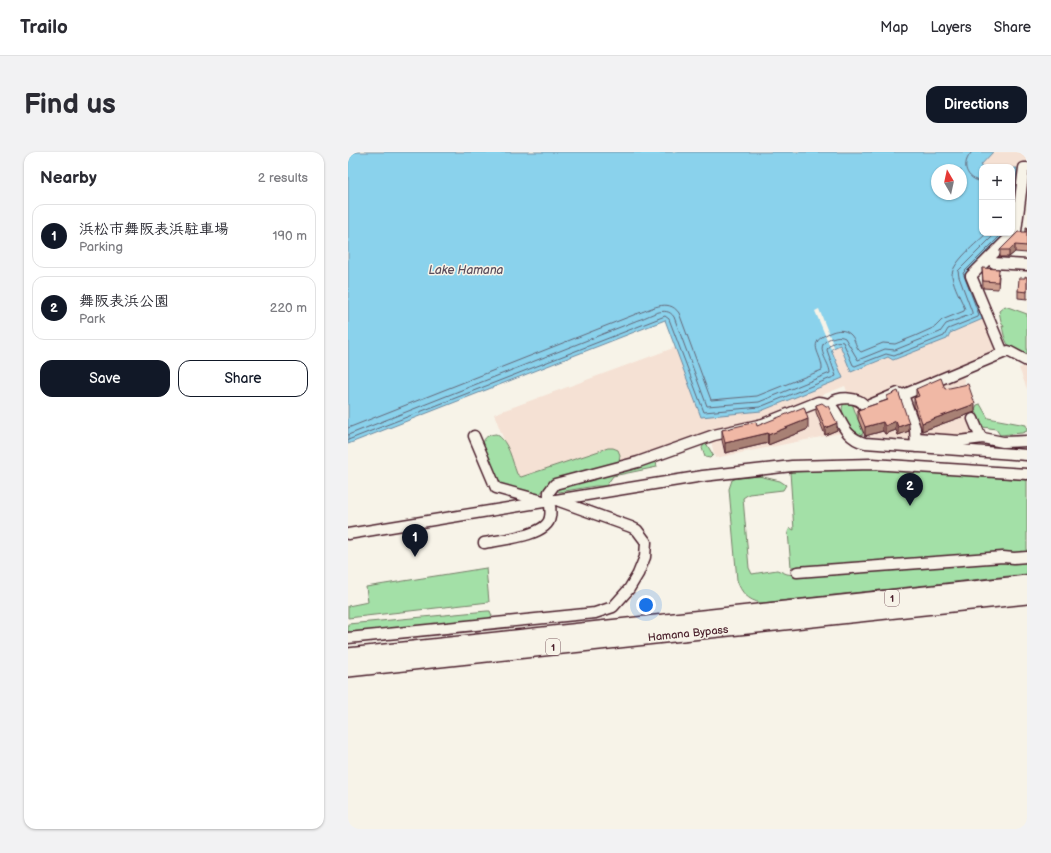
<!DOCTYPE html>
<meta charset="utf-8">
<style>
body{margin:0;font-family:"Balsamiq Sans","Klee One",sans-serif;background:#f2f2f3;color:#2b2b33}
.controls{position:absolute;right:12px;top:12px;display:grid;overflow:hidden;border-radius:8px;box-shadow:0 1px 3px #0004}
.controls button{width:36px;height:36px;display:grid;place-items:center;padding:0;border:0;border-bottom:1px solid #e1e1e2;background:#fff;color:#2b2b33;font:20px sans-serif}
.compass{position:absolute;left:583px;top:12px;width:36px;height:36px;border-radius:50%;background:#fff;box-shadow:0 1px 3px #0004;rotate:351deg}
.you{position:absolute;left:298px;top:453px;width:14px;height:14px;margin:-10px;border:3px solid #fff;border-radius:50%;background:#1a73e8;box-shadow:0 0 0 6px #1a73e833}
.badge{display:grid;place-items:center;width:26px;height:26px;border-radius:50%;background:#111827;color:#fff;font-size:13px;font-weight:700}
.pin{position:absolute;translate:-50% -33px;filter:drop-shadow(0 1px 2px #0008)}
.pin::after{content:'';position:absolute;top:21px;width:14px;height:12px;background:inherit;clip-path:polygon(0 0,100% 0,50% 100%)}
.list{margin:0;padding:0;list-style:none}
h2{display:flex;justify-content:space-between;align-items:center;height:52px;margin:0;padding:0 16px;font-size:17px}
h2 small{font-size:13px;font-weight:400;color:#7c7c81}
.list li{display:grid;grid-template-columns:26px 1fr auto;gap:12px;align-items:center;box-sizing:border-box;height:64px;margin:0 8px 8px;padding:0 8px;border:1px solid #e1e1e2;border-radius:12px}
.list b{display:block;font-size:15px;white-space:nowrap}
.list p{margin:0;font-size:13px;white-space:nowrap;color:#7c7c81}
.list em{font-size:13px;font-style:normal;color:#7c7c81}
.actions{display:flex;gap:8px;padding:12px 16px}
.actions a{flex:1;padding:9px 0;border:1px solid #111827;border-radius:12px;text-align:center;font-size:14px;color:#111827}
.actions .main{background:#111827;color:#fff}
.map{position:relative;flex:none;width:679px;height:677px;overflow:hidden;border-radius:12px}
header{display:flex;align-items:center;gap:24px;box-sizing:border-box;height:56px;padding:0 20px;background:#fff;border-bottom:1px solid #e1e1e2}
header strong{font-size:19px}
nav{display:flex;gap:22px;margin-inline-start:auto;font-size:14px}
.intro{display:flex;align-items:center;justify-content:space-between;box-sizing:border-box;height:96px;padding:0 24px}
h1{margin:0;font-size:28px}
.button{padding:10px 18px;border-radius:12px;background:#111827;color:#fff;font-size:14px;font-weight:700}
main{display:flex;gap:24px;padding:0 24px}
aside{flex:1;background:#fff;border-radius:12px;box-shadow:0 1px 3px #0004}
.map>svg:first-child{display:block}
.built{fill:#f5e1d4}
.green{fill:#a3e0a7;stroke:#768069}
.water{fill:#8ad2ec;stroke:#708a9f;fill-rule:evenodd}
.pier{fill:#f7f3e8}
.lines{fill:none;stroke-linecap:round;stroke-linejoin:round}
.shore{stroke:#646778;stroke-width:1}
.minor-casing{stroke:#4a1f2b;stroke-width:13}
.highway-casing{stroke:#4a1f2b;stroke-width:18}
.minor{stroke:#f7f3e8;stroke-width:10}
.highway{stroke:#f7f3e8;stroke-width:15}
.wall{fill:#ce9e8e;stroke:#4a1f2b}
.shaded-wall{fill:#a88174;stroke:#4a1f2b}
.building{fill:#f0b8a5;stroke:#4a1f2b}
.labels{text-anchor:middle;stroke-width:3;stroke-linejoin:round;paint-order:stroke}
.shield{fill:#f7f3e8;stroke:#7e5f64;stroke-width:1}
.shield-label{font-size:10px;font-weight:bold;fill:#4a1f2b}
.street-label{font-size:11px;fill:#4a1f2b;stroke:#f7f3e8}
.water-label{font-size:12px;font-style:italic;fill:#5a4c5b;stroke:#f7f3e8}
</style>
<header>
<strong>Trailo</strong>
<nav><a>Map</a><a>Layers</a><a>Share</a></nav>
</header>
<div class="intro"><h1>Find us</h1><a class="button">Directions</a></div>
<main>
<aside>
<h2>Nearby<small>2 results</small></h2>
<ul class="list">
<li><span class="badge">1</span><div><b>浜松市舞阪表浜駐車場</b><p>Parking</p></div><em>190 m</em></li>
<li><span class="badge">2</span><div><b>舞阪表浜公園</b><p>Park</p></div><em>220 m</em></li>
</ul>
<div class="actions"><a class="main">Save</a><a>Share</a></div>
</aside>
<div class="map">
<svg width="679" height="677" viewBox="0 0 679 677">
<rect width="100%" height="100%" fill="#f7f3e8"/>
<filter id="ink" filterUnits="userSpaceOnUse"><feTurbulence type="fractalNoise" baseFrequency=".025" numOctaves="2"/><feDisplacementMap in="SourceGraphic" scale="8" xChannelSelector="R" yChannelSelector="G"/><feConvolveMatrix kernelMatrix="1 2 1 2 8 2 1 2 1" color-interpolation-filters="sRGB"/></filter>
<g filter="url(#ink)">
<path class="built" d="M 645,0 L 679,0 L 679,21 L 673,81 L 628,126 L 657,198 L 612,217 L 640,294 L 516,284 L 497,234 L 413,267 L 266,312 L 260,296 L 176,325 L 170,325 L 146,262 L 328,195 L 353,265 L 494,226 L 483,197 L 492,193 L 503,220 L 540,205 L 545,208 L 599,187 L 602,181 L 637,166 L 619,122 L 664,77 L 669,16 L 631,14 Z
M 679,213 L 679,237 L 671,216 Z
M 467,256 L 484,261 L 493,281 L 367,306 L 363,289 Z"/>
<path class="green" d="M 657,154 L 679,162 L 679,206 C 661,196 658,195 654,174 L 656,175 L 653,169 L 651,159 Z
M 496,251 L 503,251 L 505,254 L 515,281 L 514,283 C 504,280 489,261 496,251 Z
M 632,252 L 640,266 L 678,273 L 679,279 L 674,281 L 652,283 L 648,277 L 635,275 L 627,257 L 629,253 Z
M 148,282 C 161,289 164,309 169,322 L 173,325 L 260,296 L 265,296 L 270,298 L 272,303 L 271,309 L 266,312 L 204,328 L 191,343 L 150,333 L 135,292 C 136,285 140,283 148,282 Z
M 358,291 L 365,303 L 362,306 L 357,305 L 354,296 L 356,292 Z
M 305,310 L 308,310 L 309,315 L 265,324 L 258,334 L 247,334 L 211,340 L 208,338 L 209,336 Z
M 524,317 L 679,328 L 679,401 L 443,415 L 440,380 L 442,376 L 446,378 L 442,320 Z
M 411,324 L 432,329 L 438,333 L 435,338 L 401,342 L 395,346 L 401,416 L 404,422 L 429,418 L 439,422 L 446,423 L 679,408 L 679,422 L 413,451 C 400,448 393,441 389,428 L 381,337 L 384,328 L 389,326 Z
M 138,416 L 141,450 L 0,466 L 0,454 L 20,450 L 18,435 Z
M 139,459 L 142,459 L 144,464 L 139,467 L 0,481 L 0,472 Z"/>
<path class="water" d="M 0,0 L 645,0 L 632,14 L 639,15 L 634,15 L 634,81 L 660,81 L 619,122 L 637,166 L 602,181 L 599,187 L 545,208 L 540,205 L 503,220 L 492,193 L 483,197 L 495,226 L 413,259 L 353,265 L 317,168 L 0,292 ZM 589,18 L 613,18 L 613,42 L 589,42 Z
M 664,16 L 669,16 L 664,77 Z"/>
<path class="pier" d="M 471,157 L 486,195 L 483,197 L 467,159 Z"/>
<g class="lines">
<path class="shore" d="M 624,0 C 612,12 618,27 634,30
M 0,276 L 288,162 C 302,158 320,145 331,161 L 363,248 L 409,244 L 474,218 C 475,201 455,191 484,180 C 490,178 496,177 502,182 C 508,187 507,196 513,200 L 535,191 L 547,192 L 567,184 L 587,175 L 594,168 L 616,159 L 617,157 C 613,147 606,135 604,124 C 603,111 630,90 639,81
M 0,283 L 290,168 C 301,165 318,152 326,165 L 359,254 L 411,250 L 482,221 C 482,210 465,195 481,187 C 487,185 491,183 497,186 L 510,208 L 537,197 L 547,198 L 569,189 L 592,180 L 598,172 L 624,162 L 624,160 L 611,125 L 610,119 L 648,81
M 0,288 L 317,164 L 321,167 L 356,260 L 412,255 L 488,224 L 479,198 C 480,192 489,188 495,190 L 505,213 L 507,214 L 538,202 L 546,204 L 596,184 L 600,177 L 630,165 L 631,163 L 615,121 L 655,81"/>
<g class="minor-casing">
<path id="minor" d="M 642,106 L 646,111 L 679,113
M 655,201 L 623,124 L 668,79 L 676,16 L 679,16
M 555,243 L 660,199 L 679,209
M 482,252 C 488,244 513,244 517,255 L 550,241 L 555,243 L 567,276 L 568,295
M 625,267 L 633,286
M 126,284 L 148,336 L 195,349
M 569,286 L 611,289 L 635,286 L 655,290 L 679,289
M 0,382 L 355,324 L 444,314 L 524,312 L 679,322
M 136,391 C 152,388 200,384 202,365 C 204,357 200,348 201,340 L 207,332 L 290,310 L 366,283 L 415,272 L 470,250 C 496,250 486,283 517,291 L 679,303
M 449,420 L 655,405 L 666,406 L 679,405
M 0,486 L 247,461 L 265,455 L 281,437 L 290,422 L 297,405 L 298,390 L 289,378 L 283,375 L 211,349"/>
</g>
<g class="highway-casing">
<path id="highway" d="M 0,504 L 679,431
M 0,517 L 679,444"/>
</g>
<use href="#minor" class="minor"/>
<use href="#highway" class="highway"/>
</g>
<path class="wall" d="M 679,75 L 679,101 L 667,100 L 661,105 L 652,105 L 652,98 L 678,80 Z
M 634,116 L 651,124 L 650,137 L 635,136 Z
M 679,125 L 679,147 L 670,146 L 670,139 L 677,126 Z
M 568,237 L 597,237 L 627,260 L 574,279 L 566,254 L 566,246 L 568,245 Z
M 539,244 L 561,279 L 550,283 L 548,278 L 537,282 L 535,279 L 517,284 L 510,267 L 510,258 L 539,248 Z
M 468,253 L 489,278 L 477,283 L 468,260 Z
M 409,274 L 460,277 L 420,293 L 420,291 L 377,301 L 374,288 L 374,278 Z"/>
<path class="shaded-wall" d="M 667,93 L 667,100 L 661,105 L 661,98 Z
M 627,252 L 627,260 L 574,279 L 574,271 Z
M 460,267 L 460,277 L 420,293 L 420,283 Z
M 548,269 L 548,278 L 537,282 L 537,274 Z
M 535,270 L 535,279 L 517,284 L 517,275 Z
M 489,271 L 489,278 L 477,283 L 477,276 Z
M 561,271 L 561,279 L 550,283 L 550,275 Z
M 420,281 L 420,291 L 377,301 L 377,291 Z"/>
<path class="building" d="M 678,75 L 679,75 L 679,94 L 667,93 L 661,98 L 652,98 L 670,80 L 678,80 Z
M 634,116 L 651,117 L 650,130 L 635,129 Z
M 677,124 L 679,125 L 679,140 L 670,139 L 671,126 L 677,126 Z
M 593,226 L 597,237 L 620,232 L 627,252 L 574,271 L 566,246 L 571,244 L 568,237 Z
M 550,239 L 561,271 L 550,275 L 548,269 L 537,274 L 535,270 L 517,275 L 510,258 L 540,248 L 539,244 Z
M 474,251 L 478,254 L 480,254 L 489,271 L 477,276 L 468,253 Z
M 456,255 L 460,267 L 420,283 L 420,281 L 377,291 L 374,278 L 408,270 L 409,274 Z"/>
</g>
<g class="labels">
<g class="shield">
<rect x="537" y="438" width="14" height="16" rx="3"/>
<rect x="198" y="487" width="14" height="16" rx="3"/>
</g>
<g class="shield-label">
<text x="544" y="450">1</text>
<text x="205" y="499">1</text>
</g>
<g class="street-label">
<text transform="translate(340 481) rotate(-6)" y="4">Hamana Bypass</text>
</g>
<g class="water-label">
<text x="118" y="122">Lake Hamana</text>
</g>
</g>
</svg>
<div class="controls">
<button>+</button>
<button>−</button>
</div>
<svg class="compass" viewBox="-18 -18 36 36"><path d="M0-13l5 13h-10z" fill="#e53935"/><path d="M0 13l5-13h-10z" fill="#7c7c81"/></svg>
<div class="you"></div>
<div class="pin badge" style="left:67px;top:405px">1</div>
<div class="pin badge" style="left:562px;top:354px">2</div>
</div>
</main>
